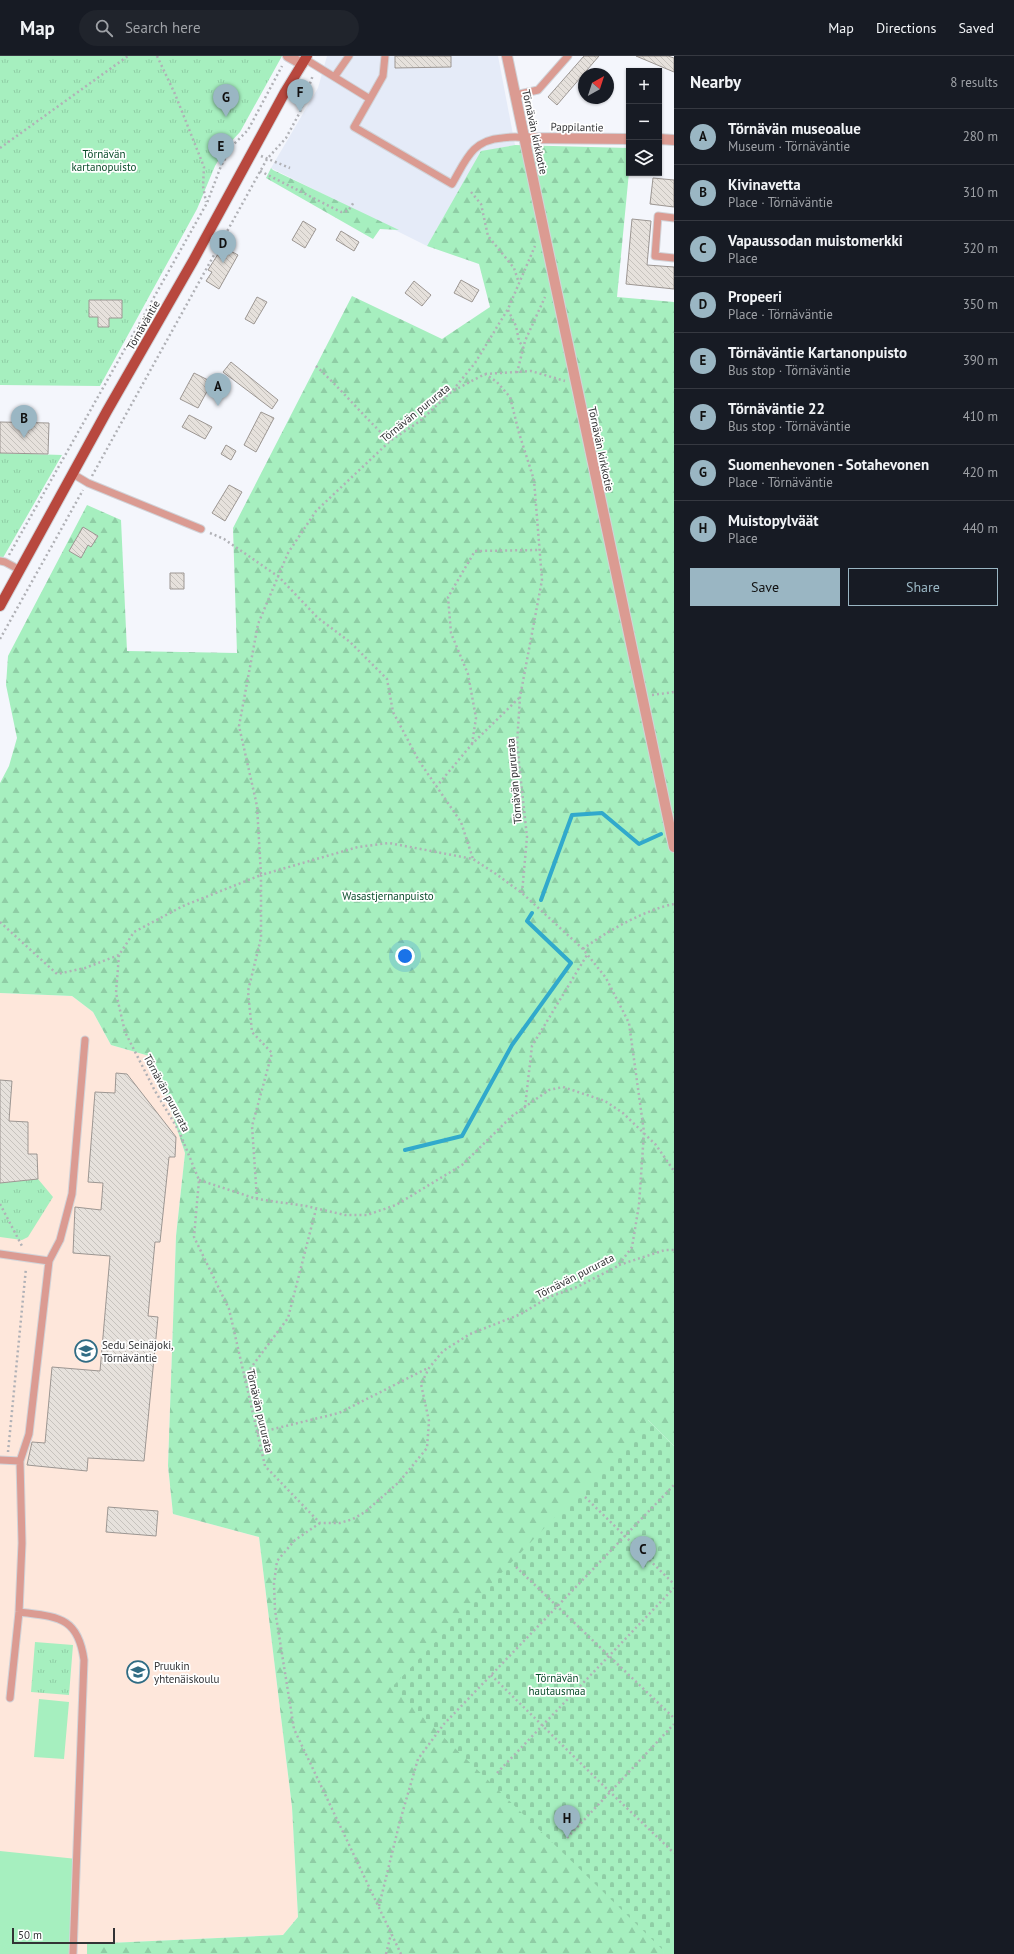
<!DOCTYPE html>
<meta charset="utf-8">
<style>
body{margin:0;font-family:"PT Sans",sans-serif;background:#20242c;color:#f1f3f6}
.controls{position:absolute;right:12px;top:12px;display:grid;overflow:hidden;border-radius:0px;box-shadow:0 1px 3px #0004}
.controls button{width:36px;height:36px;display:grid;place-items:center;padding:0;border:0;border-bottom:1px solid #363941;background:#171b24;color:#f1f3f6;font:20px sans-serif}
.compass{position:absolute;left:578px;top:12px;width:36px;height:36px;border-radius:50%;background:#171b24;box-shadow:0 1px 3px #0004;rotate:39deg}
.scale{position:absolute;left:12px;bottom:10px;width:103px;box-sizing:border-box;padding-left:4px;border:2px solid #323335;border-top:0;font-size:11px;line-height:14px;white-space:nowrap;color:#323335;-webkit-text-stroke:3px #fff;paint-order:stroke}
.you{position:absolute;left:405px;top:900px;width:14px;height:14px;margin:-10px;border:3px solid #fff;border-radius:50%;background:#1a73e8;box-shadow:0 0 0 6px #1a73e833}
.badge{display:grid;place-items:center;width:26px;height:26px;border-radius:50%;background:#9ab6c3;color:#111;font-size:13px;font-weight:700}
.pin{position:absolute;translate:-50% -33px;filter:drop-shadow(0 1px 2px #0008)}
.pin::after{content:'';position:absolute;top:21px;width:14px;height:12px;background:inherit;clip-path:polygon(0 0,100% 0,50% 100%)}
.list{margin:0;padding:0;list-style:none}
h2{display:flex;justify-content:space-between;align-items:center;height:52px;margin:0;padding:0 16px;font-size:17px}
h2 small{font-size:13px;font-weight:400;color:#9ea1a6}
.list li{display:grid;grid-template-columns:26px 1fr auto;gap:12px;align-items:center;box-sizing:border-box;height:56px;padding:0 16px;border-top:1px solid #363941}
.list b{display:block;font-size:15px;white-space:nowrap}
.list p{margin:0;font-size:13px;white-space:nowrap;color:#9ea1a6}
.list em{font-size:13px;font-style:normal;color:#9ea1a6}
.actions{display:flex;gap:8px;padding:12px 16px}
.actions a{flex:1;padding:9px 0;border:1px solid #9ab6c3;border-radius:0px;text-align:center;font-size:14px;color:#9ab6c3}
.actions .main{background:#9ab6c3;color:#111}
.icon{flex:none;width:22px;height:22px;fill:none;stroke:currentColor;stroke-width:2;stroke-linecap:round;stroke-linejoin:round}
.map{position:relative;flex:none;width:674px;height:1898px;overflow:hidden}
header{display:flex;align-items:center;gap:24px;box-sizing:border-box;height:56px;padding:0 20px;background:#171b24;border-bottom:1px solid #363941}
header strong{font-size:19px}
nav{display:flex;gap:22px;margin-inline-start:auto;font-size:14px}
.search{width:280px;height:36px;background:#20242c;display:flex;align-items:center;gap:10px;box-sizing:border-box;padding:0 14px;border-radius:22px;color:#9ea1a6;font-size:15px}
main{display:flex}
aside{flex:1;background:#171b24}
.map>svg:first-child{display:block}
.built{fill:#e5ebf8}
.education{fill:#fee7db}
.grass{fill:#a6efbf}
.forest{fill:url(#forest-firs)}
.cemetery{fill:url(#cemetery-stones)}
.park{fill:url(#park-tufts)}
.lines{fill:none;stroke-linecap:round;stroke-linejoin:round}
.stream{stroke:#31a9cc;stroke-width:4}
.building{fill:url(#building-back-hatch);stroke:#9c9692}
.service-casing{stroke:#d1d3d8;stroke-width:9}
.minor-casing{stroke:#d1d3d8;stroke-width:12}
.primary-casing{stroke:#d1d3d8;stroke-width:12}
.path{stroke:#b0b1b6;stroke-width:2.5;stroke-dasharray:2 3;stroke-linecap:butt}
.service{stroke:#db9b92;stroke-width:7}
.minor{stroke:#db9b92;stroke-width:10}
.primary{stroke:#b8483e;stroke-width:10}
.labels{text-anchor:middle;stroke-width:3.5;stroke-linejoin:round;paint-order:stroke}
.street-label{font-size:11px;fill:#323335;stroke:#fff}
.park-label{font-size:11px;fill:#0a4d2b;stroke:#fff}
.poi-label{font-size:11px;fill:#323335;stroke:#fff;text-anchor:start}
</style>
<header>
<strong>Map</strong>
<div class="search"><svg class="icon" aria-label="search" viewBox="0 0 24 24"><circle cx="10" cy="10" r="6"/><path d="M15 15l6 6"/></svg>Search here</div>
<nav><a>Map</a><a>Directions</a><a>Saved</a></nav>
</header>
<main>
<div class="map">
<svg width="674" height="1898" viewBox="0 0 674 1898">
<defs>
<pattern id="forest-firs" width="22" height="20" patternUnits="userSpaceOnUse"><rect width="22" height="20" fill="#a6efbf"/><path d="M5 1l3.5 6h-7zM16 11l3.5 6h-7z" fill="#8fcda5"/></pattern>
<pattern id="cemetery-stones" width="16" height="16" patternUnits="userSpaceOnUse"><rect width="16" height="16" fill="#a6efbf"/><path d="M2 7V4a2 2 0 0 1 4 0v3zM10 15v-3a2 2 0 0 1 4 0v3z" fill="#8fcda5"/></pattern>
<pattern id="park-tufts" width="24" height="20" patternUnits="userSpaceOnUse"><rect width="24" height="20" fill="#a6efbf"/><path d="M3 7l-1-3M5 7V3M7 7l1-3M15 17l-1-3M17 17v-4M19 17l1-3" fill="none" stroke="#8fcda5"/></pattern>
<pattern id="building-back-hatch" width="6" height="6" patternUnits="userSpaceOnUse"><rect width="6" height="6" fill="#e6e1dc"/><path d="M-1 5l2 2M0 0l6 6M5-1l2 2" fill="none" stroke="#c6c2bd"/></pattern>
</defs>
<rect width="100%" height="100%" fill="#f4f6fc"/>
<path class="built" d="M 327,0 L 498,0 L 515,89 L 481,96 L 427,190 L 271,112 L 318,32 Z"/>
<path class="education" d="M 0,937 L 72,940 L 93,956 L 111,989 L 153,1001 L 185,1097 L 176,1180 L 168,1410 L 173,1458 L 259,1481 L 292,1751 L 298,1861 L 283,1879 L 88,1888 L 87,1898 L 0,1898 Z"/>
<path class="grass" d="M 39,1643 L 69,1646 L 64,1703 L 34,1701 Z
M 0,1795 L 77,1803 L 73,1898 L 0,1898 Z"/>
<path class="forest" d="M 515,89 L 629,92 L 629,116 L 617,241 L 674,246 L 674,1390 L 648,1364 L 664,1898 L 87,1898 L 87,1888 L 283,1879 L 298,1861 L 292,1751 L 259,1481 L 173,1458 L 168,1410 L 176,1180 L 185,1097 L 153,1001 L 111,989 L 93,956 L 72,940 L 0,937 L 0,727 L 9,710 L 17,682 L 6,629 L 8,600 L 87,449 L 121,464 L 127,595 L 237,597 L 233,472 L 352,240 L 442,283 L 490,251 L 479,208 L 427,190 L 481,95 Z
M 271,112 L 273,114 L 399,174 L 380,173 L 373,183 L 266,122 Z"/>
<path class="cemetery" d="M 648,1364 L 674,1390 L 674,1898 L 664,1898 L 663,1894 L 392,1631 Z"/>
<path class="park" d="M 0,0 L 282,0 L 240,76 L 227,90 L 215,110 L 197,153 L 100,330 L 0,329 Z
M 0,397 L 62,399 L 0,507 Z
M 38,1123 L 53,1141 L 28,1181 L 22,1184 L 0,1181 L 0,1127 Z
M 35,1586 L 73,1589 L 69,1639 L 31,1636 Z"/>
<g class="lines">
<path class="stream" d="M 541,844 L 572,759 L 602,757 L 639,788 L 661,778
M 405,1094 L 462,1080 L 512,989 L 571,907 L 527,865 L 532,857"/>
</g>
<path class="building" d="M 395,0 L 451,0 L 451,11 L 395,12 Z
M 584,0 L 599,0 L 557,49 L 548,41 Z
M 636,0 L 668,0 L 674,2 L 674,16 Z
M 653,122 L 674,124 L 674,151 L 650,148 Z
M 632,163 L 651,165 L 647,209 L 674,211 L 674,233 L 626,228 Z
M 303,165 L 316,173 L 305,192 L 292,184 Z
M 341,175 L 359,186 L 354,195 L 336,184 Z
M 225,192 L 238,199 L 219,233 L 206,225 L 212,216 L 208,214 L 218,198 L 221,200 Z
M 461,224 L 479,234 L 472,246 L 454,237 Z
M 414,225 L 431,239 L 422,250 L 405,237 Z
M 257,241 L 267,246 L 254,268 L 245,263 Z
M 89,244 L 122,244 L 122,262 L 109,262 L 109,271 L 98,271 L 98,261 L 89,261 Z
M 231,306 L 278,344 L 272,353 L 223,316 Z
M 194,317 L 212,326 L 198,352 L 180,343 Z
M 261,356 L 274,362 L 256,396 L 244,389 Z
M 189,359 L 212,371 L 205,383 L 182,371 Z
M 0,366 L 49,367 L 48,398 L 0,397 Z
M 226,389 L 236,395 L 231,404 L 221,398 Z
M 229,429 L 242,436 L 225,465 L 212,457 Z
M 83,471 L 98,480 L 91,491 L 88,489 L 81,502 L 69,495 Z
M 170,517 L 184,517 L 184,533 L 170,533 Z
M 116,1017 L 127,1018 L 176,1081 L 175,1101 L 169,1101 L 160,1186 L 155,1186 L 148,1260 L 158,1261 L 144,1405 L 88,1402 L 87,1415 L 27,1409 L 32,1386 L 45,1387 L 52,1311 L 100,1315 L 110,1200 L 73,1197 L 75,1151 L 101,1154 L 103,1127 L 88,1126 L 95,1036 L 115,1037 Z
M 0,1024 L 12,1025 L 9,1065 L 28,1066 L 28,1098 L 37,1098 L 38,1123 L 0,1127 Z
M 108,1451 L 158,1455 L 156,1480 L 106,1476 Z"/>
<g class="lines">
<g class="service-casing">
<path id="service" d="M 305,3 L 370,43 L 383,20 L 385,0
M 335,20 L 349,0
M 515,39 L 538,34 L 568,0
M 370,43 L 354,71 L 452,128 C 466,104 472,84 502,82 C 510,81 517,80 524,82
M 674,162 L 658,160 L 655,200 L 674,202
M 73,418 L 88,427 L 201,473
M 0,505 L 5,506 L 20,514
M 0,1198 L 49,1205 L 29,1378 L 20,1405 L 22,1487 L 19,1556 L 10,1642
M 49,1205 L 60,1184 L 72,1138 L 85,984
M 0,1404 L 20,1405
M 19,1556 C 57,1561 78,1560 84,1604 L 73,1898"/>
</g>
<g class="minor-casing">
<path id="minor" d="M 288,0 L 302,8
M 507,0 L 674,791
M 524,82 L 629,83
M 659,83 L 674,84"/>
</g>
<g class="primary-casing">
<path id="primary" d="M 0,550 L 107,355 L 193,205 L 285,36 L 307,0"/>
</g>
<path class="path" d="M 157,0 L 175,38 L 204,111 L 203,130 L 206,146
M 0,92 L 128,0
M 261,100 L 290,112
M 260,115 L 341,156 L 348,155 L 354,146
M 471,136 L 481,148 L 488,180 L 514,212 L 519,227
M 508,254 L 516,270 L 519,285 L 523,291
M 316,310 C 342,334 364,361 390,385
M 517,317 L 525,285 L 545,241
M 485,318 L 531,315 L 565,325
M 453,334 L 475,307 L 508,253 L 535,190
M 92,420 L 267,103 L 286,82 L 300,56 L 313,19
M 210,477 L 224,483 L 279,521 L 318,562 L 350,586 L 387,623 L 393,656 L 419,705 L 461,766 L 473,803
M 9,499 L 207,147 L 221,110 L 233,89 L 248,74 L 282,10
M 0,583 L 83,434
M 652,639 L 674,636
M 472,688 L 476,662 L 468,618 L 451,577 L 448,541 L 475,495 L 539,494
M 436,731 L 472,688 L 520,641
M 0,866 L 57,918 L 85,912 L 119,899
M 583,893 C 605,876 647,853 674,848
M 525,1051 L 532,990 L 587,899
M 199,1124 L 257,1143 L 306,1150 L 345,1159 L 367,1159 L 396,1149 L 462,1109 L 512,1060 L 549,1034 L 563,1031 L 605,1045 L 623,1057 L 656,1089 L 674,1115
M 257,1143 L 252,1070 L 272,997 L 252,976 L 248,935 L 261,882 L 261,819 L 358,791 L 389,787 L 473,803 L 496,818 L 522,837 L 583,893 L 606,922 L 629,967 L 644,1076 L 639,1149 L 632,1191 L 618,1210 L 577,1231 L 549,1241 L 521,1258 L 470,1278 L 443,1295 L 429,1312 L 421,1328 L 429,1365 L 427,1392 L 399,1426 L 365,1456 L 353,1463 L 340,1467 L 320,1467 L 265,1410 L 229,1253 L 194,1181 L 199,1124 L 179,1075 L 155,1035 L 125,976 L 116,937 L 119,899 L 134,876 L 183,850 L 261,819 L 257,750 L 239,670 L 258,568 L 288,497 L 316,455 L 390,385 L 420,365 L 451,336 L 485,318 L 497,326 L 510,341 L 519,377 L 534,424 L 542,524 L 520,641 L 517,688 L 527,781 L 522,837
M 0,1148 L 23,1192
M 619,1209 L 665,1194 L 674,1194
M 244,1321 L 288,1262 L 316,1153
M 257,1377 L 339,1357 L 428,1312
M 8,1396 L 26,1212
M 585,1441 L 674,1528
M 320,1467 L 295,1484 L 277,1505 L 274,1527 L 275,1554 L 294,1673 L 401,1898
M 516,1511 L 674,1662
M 491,1619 L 610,1736 L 674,1797
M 497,1717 L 674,1532
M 567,1782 L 674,1668
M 379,1850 L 400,1765 L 418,1703 L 444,1668 L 674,1429
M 386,1898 L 391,1878"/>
<use href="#service" class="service"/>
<use href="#minor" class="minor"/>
<use href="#primary" class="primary"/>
</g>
<defs>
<g id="school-ring" transform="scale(1.15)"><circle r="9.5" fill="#fff" stroke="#306c84" stroke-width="1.5"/><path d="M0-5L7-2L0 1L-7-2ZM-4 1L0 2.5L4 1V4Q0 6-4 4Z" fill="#306c84"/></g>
</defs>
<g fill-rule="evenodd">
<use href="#school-ring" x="86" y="1295"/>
<use href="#school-ring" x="138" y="1616"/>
</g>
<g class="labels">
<g class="street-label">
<text transform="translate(577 71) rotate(1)" y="4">Pappilantie</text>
<text transform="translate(535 76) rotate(78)" y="4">Törnävän kirkkotie</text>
<text transform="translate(143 269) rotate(-60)" y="4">Törnäväntie</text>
<text transform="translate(415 357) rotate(-39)" y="4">Törnävän pururata</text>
<text transform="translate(601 393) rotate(78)" y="4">Törnävän kirkkotie</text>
<text transform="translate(514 725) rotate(-95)" y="4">Törnävän pururata</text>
<text transform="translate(167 1037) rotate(62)" y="4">Törnävän pururata</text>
<text transform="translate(575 1220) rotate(-27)" y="4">Törnävän pururata</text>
<text transform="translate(260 1355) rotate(77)" y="4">Törnävän pururata</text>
</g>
<g class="park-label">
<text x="104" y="102">Törnävän<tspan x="104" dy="13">kartanopuisto</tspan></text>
<text x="388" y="844">Wasastjernanpuisto</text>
<text x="557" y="1626">Törnävän<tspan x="557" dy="13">hautausmaa</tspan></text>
</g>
<g class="poi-label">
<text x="102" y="1293">Sedu Seinäjoki,<tspan x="102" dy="13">Törnäväntie</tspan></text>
<text x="154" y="1614">Pruukin<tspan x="154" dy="13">yhtenäiskoulu</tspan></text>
</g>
</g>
</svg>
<div class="controls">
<button>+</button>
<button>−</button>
<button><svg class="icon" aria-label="layers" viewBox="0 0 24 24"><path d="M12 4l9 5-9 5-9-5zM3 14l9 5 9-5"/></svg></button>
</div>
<svg class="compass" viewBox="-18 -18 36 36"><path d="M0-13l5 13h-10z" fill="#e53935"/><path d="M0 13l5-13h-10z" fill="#9ea1a6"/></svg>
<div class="scale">50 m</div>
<div class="you"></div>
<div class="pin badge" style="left:218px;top:350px">A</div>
<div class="pin badge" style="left:24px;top:382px">B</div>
<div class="pin badge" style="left:643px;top:1513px">C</div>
<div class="pin badge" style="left:223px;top:207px">D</div>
<div class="pin badge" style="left:221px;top:110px">E</div>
<div class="pin badge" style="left:300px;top:56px">F</div>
<div class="pin badge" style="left:226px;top:61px">G</div>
<div class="pin badge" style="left:567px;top:1782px">H</div>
</div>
<aside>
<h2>Nearby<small>8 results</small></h2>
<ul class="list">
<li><span class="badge">A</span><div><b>Törnävän museoalue</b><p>Museum · Törnäväntie</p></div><em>280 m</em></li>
<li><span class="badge">B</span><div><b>Kivinavetta</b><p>Place · Törnäväntie</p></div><em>310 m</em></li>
<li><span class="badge">C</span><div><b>Vapaussodan muistomerkki</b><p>Place</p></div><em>320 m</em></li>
<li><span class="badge">D</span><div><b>Propeeri</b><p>Place · Törnäväntie</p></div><em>350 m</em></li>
<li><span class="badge">E</span><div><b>Törnäväntie Kartanonpuisto</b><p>Bus stop · Törnäväntie</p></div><em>390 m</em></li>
<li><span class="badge">F</span><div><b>Törnäväntie 22</b><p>Bus stop · Törnäväntie</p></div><em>410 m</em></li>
<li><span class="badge">G</span><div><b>Suomenhevonen - Sotahevonen</b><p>Place · Törnäväntie</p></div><em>420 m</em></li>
<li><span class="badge">H</span><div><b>Muistopylväät</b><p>Place</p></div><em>440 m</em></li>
</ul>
<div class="actions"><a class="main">Save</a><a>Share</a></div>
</aside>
</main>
